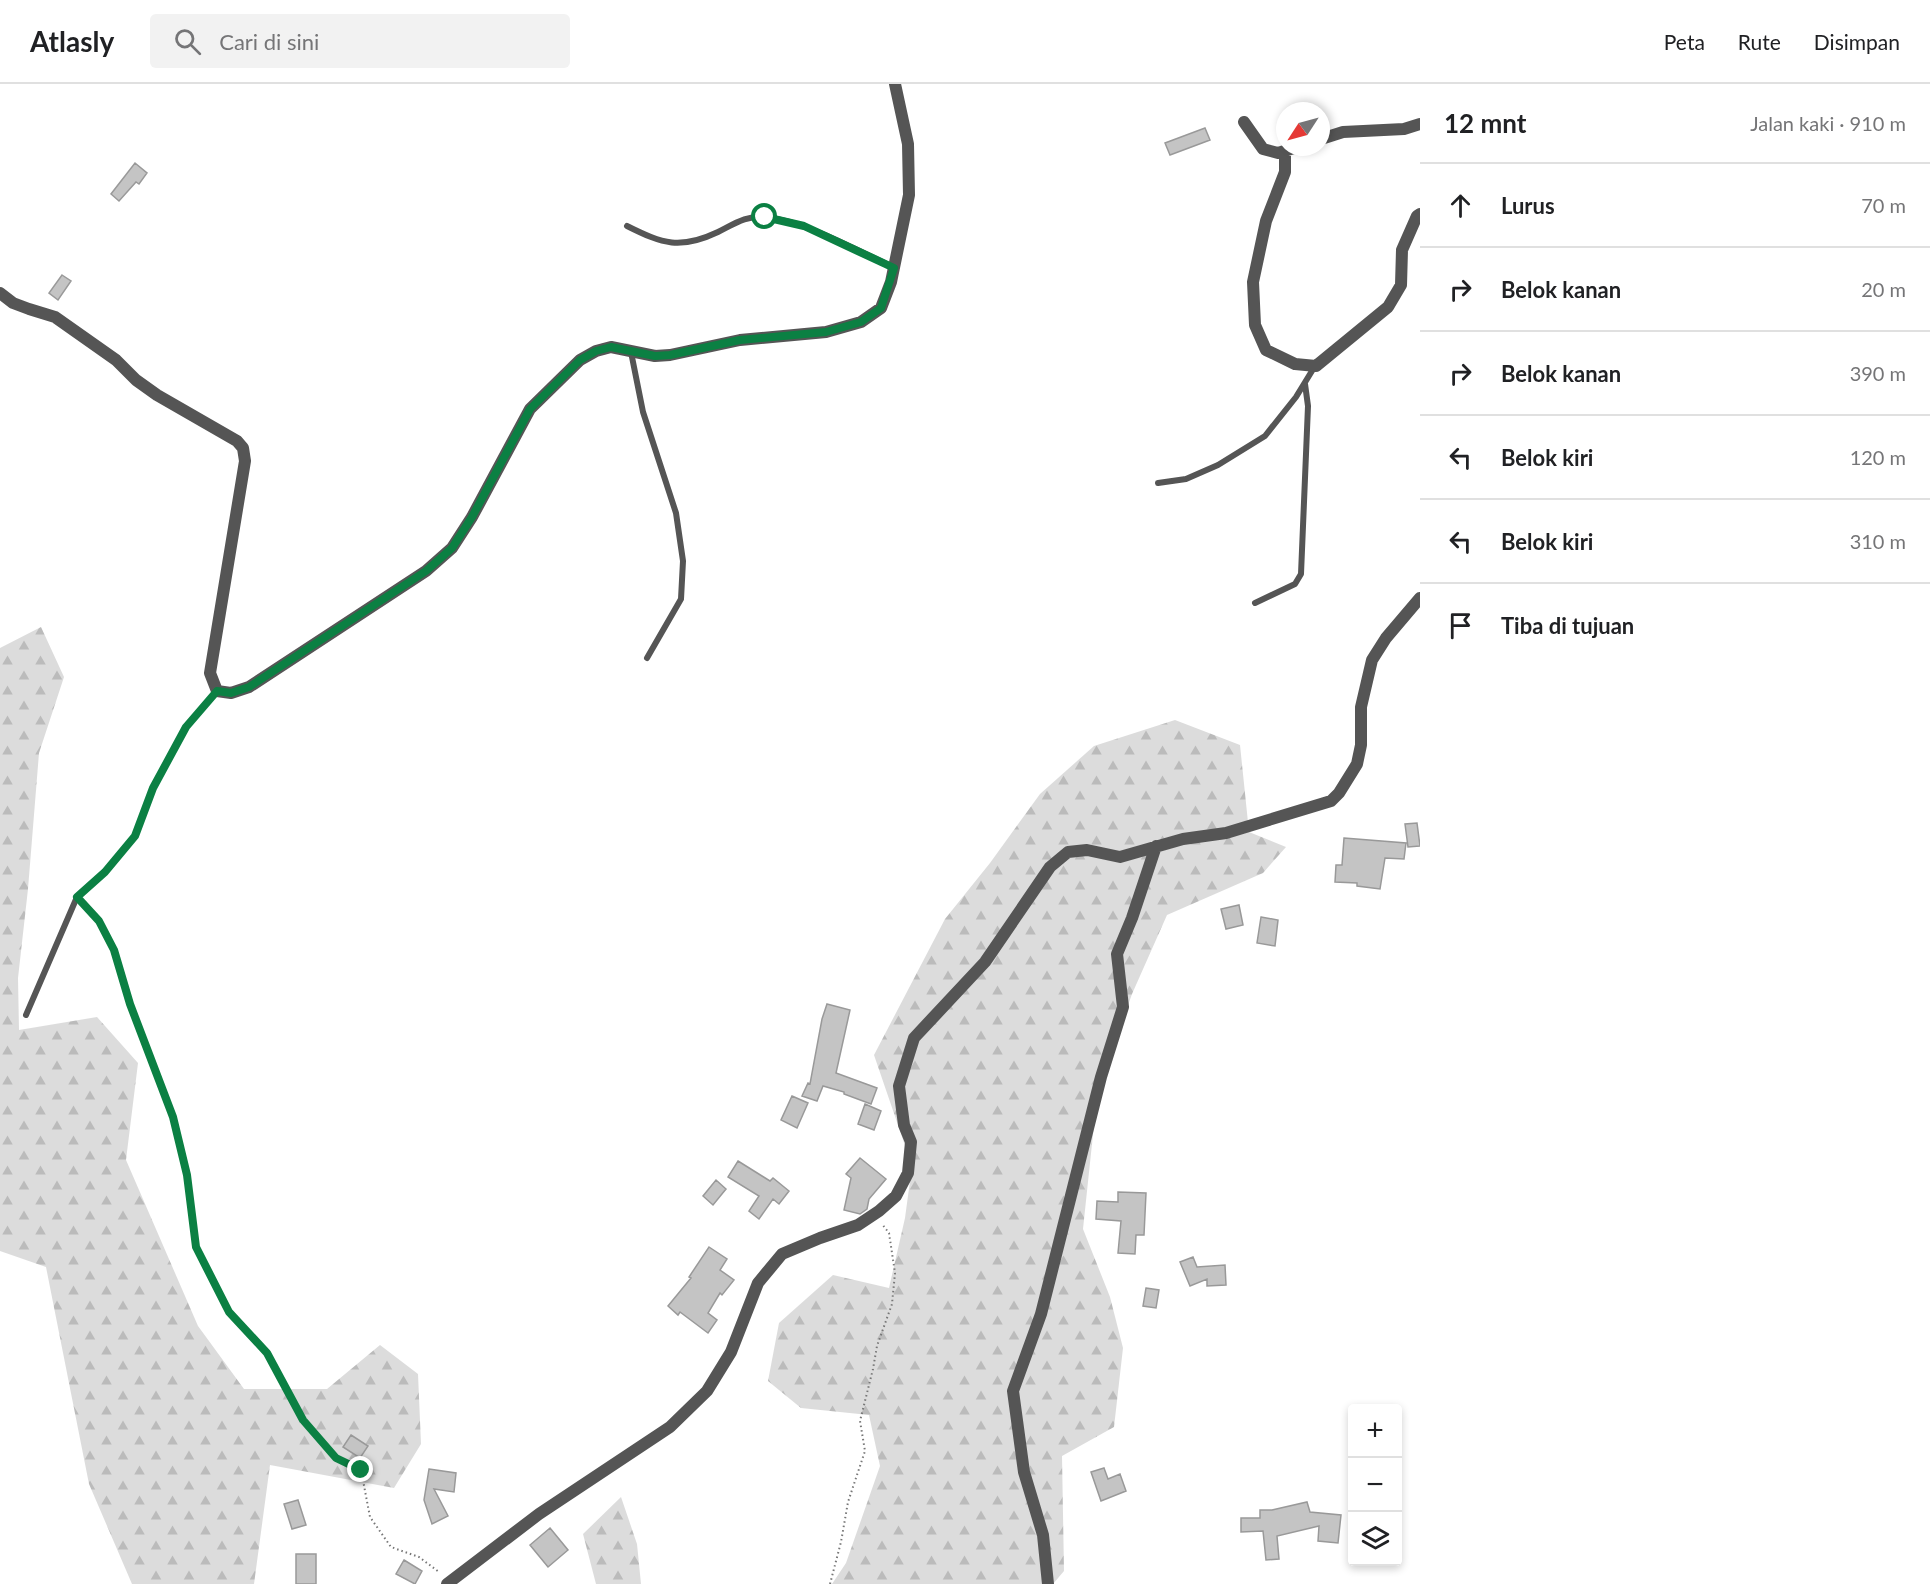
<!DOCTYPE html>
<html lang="id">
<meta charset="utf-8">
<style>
body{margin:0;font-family:Lato,sans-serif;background:#f2f2f2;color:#202124}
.controls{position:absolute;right:18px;bottom:18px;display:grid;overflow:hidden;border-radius:6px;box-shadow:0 3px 9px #0003}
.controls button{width:54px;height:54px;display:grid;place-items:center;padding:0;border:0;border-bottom:2px solid #e0e0e0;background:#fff;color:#202124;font:30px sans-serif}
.compass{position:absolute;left:1276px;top:18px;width:54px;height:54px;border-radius:50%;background:#fff;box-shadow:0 3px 9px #0003;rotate:234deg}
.stop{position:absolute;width:18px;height:18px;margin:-14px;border:4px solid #0b8043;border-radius:50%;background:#fff}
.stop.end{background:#0b8043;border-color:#fff;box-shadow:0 2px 6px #0008}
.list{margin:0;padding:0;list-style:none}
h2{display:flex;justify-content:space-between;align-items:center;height:78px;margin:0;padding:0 24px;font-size:26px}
h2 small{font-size:20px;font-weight:400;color:#757577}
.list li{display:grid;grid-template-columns:39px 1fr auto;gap:18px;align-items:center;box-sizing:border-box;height:84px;padding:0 24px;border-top:2px solid #e0e0e0}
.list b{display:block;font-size:22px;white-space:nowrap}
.list em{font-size:20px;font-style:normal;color:#757577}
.icon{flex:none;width:33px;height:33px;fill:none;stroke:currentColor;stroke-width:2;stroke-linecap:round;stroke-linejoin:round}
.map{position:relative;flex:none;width:1420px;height:1500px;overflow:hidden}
header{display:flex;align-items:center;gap:36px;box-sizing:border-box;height:84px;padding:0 30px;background:#fff;border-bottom:2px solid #e0e0e0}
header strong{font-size:28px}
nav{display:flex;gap:33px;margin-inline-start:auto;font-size:21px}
.search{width:420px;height:54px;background:#f2f2f2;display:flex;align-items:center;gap:15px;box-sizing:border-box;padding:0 21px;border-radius:6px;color:#757577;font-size:22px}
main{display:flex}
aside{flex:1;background:#fff}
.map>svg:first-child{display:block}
.forest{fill:url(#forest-firs)}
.building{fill:#c4c4c4;stroke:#999;stroke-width:1.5}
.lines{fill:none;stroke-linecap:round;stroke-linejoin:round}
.path{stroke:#777;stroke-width:2;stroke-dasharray:1.5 3;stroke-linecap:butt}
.lane{stroke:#555;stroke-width:6}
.street{stroke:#555;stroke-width:12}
.route{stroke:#0b8043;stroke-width:8}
</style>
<header>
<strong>Atlasly</strong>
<div class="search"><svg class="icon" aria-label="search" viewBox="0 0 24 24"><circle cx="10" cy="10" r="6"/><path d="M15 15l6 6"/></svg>Cari di sini</div>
<nav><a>Peta</a><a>Rute</a><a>Disimpan</a></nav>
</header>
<main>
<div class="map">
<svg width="1420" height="1500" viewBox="0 0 1420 1500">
<defs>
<pattern id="forest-firs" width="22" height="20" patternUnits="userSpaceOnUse" patternTransform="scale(1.5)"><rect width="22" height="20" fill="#dcdcdc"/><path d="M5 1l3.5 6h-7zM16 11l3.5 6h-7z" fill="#bbb"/></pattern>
</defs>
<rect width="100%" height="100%" fill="#fff"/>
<path class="forest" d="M 41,543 L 64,593 L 39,669 L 28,805 L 18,894 L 19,946 L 97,933 L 138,979 L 126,1076 L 198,1242 L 244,1305 L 327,1305 L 380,1261 L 418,1290 L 421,1360 L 394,1404 L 270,1381 L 254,1500 L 132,1500 L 89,1400 L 46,1183 L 0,1167 L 0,564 Z
M 1175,636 L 1240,661 L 1249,748 L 1286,763 L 1263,789 L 1167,831 L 1132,910 L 1115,958 L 1094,1041 L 1083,1145 L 1110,1213 L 1123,1264 L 1114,1343 L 1062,1372 L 1064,1487 L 1053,1500 L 832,1500 L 846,1479 L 880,1382 L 869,1331 L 801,1324 L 768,1297 L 779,1239 L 833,1191 L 889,1204 L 905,1134 L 912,1082 L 874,971 L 945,835 L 990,779 L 1040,710 L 1094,662 Z
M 621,1413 L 637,1460 L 641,1500 L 596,1500 L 583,1450 Z"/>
<path class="building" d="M 1205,44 L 1210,56 L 1170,71 L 1165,59 Z
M 135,79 L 147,89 L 139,100 L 136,98 L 119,117 L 111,110 Z
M 62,191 L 71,197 L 58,216 L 49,209 Z
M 1417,739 L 1420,762 L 1408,763 L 1405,740 Z
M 1344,754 L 1406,759 L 1404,775 L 1385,774 L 1380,805 L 1357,802 L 1357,799 L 1335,798 L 1336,781 L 1342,781 Z
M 1239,821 L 1243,841 L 1226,845 L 1221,825 Z
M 1261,833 L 1278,836 L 1275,862 L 1257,859 Z
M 827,920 L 850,926 L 836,989 L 877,1004 L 871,1020 L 844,1010 L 844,1008 L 823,1002 L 817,1017 L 802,1012 L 808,999 L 810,1000 L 822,935 Z
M 792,1012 L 808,1019 L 797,1044 L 781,1036 Z
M 865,1020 L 881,1027 L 874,1046 L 858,1040 Z
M 860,1074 L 886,1095 L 869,1115 L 867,1125 L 860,1130 L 844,1126 L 851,1094 L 846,1090 Z
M 738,1077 L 770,1097 L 773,1094 L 789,1107 L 779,1120 L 773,1115 L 759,1135 L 749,1127 L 759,1112 L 728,1093 Z
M 716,1096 L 726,1105 L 713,1121 L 703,1112 Z
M 1118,1108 L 1146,1109 L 1144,1151 L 1136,1151 L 1135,1170 L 1118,1169 L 1121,1137 L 1096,1135 L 1097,1117 L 1118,1118 Z
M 709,1163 L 727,1175 L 720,1186 L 734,1196 L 722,1211 L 720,1209 L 708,1229 L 717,1236 L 708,1249 L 680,1228 L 678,1231 L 668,1222 L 691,1194 L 689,1193 Z
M 1193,1173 L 1197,1183 L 1225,1181 L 1226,1201 L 1207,1202 L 1207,1195 L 1190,1202 L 1180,1178 Z
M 1146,1204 L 1159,1206 L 1156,1224 L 1143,1222 Z
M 351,1351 L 368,1362 L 360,1374 L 343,1363 Z
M 1104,1384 L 1108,1395 L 1120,1390 L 1126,1407 L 1101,1417 L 1091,1388 Z
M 429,1385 L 456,1389 L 454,1408 L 434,1405 L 448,1432 L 432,1440 L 424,1416 Z
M 298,1416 L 306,1441 L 292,1445 L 284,1420 Z
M 1307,1418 L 1310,1428 L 1341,1431 L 1338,1459 L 1318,1457 L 1319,1442 L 1277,1452 L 1279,1475 L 1266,1476 L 1263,1447 L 1241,1448 L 1241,1434 L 1260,1434 L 1260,1426 L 1272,1426 Z
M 550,1444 L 568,1466 L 548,1483 L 530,1461 Z
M 296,1470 L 316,1470 L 316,1500 L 296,1500 Z
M 404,1476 L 422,1487 L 415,1500 L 396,1490 Z"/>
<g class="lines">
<path class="path" d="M 84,821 L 99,837 L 114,865 L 130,920 L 173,1033 L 187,1091 L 196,1163 L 229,1228 L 267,1269 L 303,1336 L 336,1374 L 361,1386 L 370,1433 L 391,1463 L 419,1473 L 439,1488
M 830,1500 L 841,1458 L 848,1418 L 865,1367 L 860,1337 L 873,1285 L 877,1262 L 892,1220 L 895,1189 L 889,1149 L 882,1140"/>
<path class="lane" d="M 627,142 C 663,160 680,166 718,148 C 734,140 747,131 765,133 C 805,137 856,166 893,183
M 631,268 L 643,328 L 676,429 L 683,477 L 681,515 L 647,574
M 1158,399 L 1186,395 L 1218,381 L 1265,352 L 1296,313 L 1315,282
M 1255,519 L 1295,500 L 1301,490 L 1308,322 L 1305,300
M 26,931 L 77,813 L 105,788 L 135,752 L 153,704 L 186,643 L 217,607"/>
<path class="street" d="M 1244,38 L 1263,65 L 1278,69 L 1297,63
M 1321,55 L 1343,48 L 1404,45 L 1420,40
M 1285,67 L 1285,88 L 1266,137 L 1253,198 L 1255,241 L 1266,266 L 1295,280 L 1316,282 L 1388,223 L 1401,201 L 1402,166 L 1417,132 L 1420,130
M 0,209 L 13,219 L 29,225 L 55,233 L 116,276 L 136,296 L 157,311 L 237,357 L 243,364 L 245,377 L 210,589 L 217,607 L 231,609 L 249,603 L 426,487 L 452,464 L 472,433 L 530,325 L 580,276 L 596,267 L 611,263 L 655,272 L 670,271 L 740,256 L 826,248 L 861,238 L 881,224 L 891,198 L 909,111 L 908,60 L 895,0
M 447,1500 L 539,1430 L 670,1343 L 707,1307 L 731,1268 L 758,1199 L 782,1170 L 820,1154 L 858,1141 L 879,1127 L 896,1112 L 908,1089 L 911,1058 L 904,1041 L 899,1002 L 914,954 L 985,878 L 1050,783 L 1068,768 L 1087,766 L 1120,773 L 1183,755 L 1226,749 L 1331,717 L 1339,709 L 1357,680 L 1361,661 L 1361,623 L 1372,576 L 1386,554 L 1420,514
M 1048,1500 L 1043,1451 L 1024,1388 L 1013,1307 L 1041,1230 L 1101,993 L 1123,923 L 1117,870 L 1132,834 L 1156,762"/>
</g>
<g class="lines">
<path class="route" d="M 361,1386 L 336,1374 L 303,1336 L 267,1269 L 229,1228 L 196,1163 L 187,1091 L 173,1033 L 130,920 L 114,866 L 99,837 L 77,813 L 105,788 L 135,752 L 153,704 L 186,643 L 217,607 L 231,609 L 249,603 L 426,487 L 452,464 L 472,433 L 530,325 L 580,276 L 596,267 L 611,263 L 655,272 L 670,271 L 740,256 L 826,248 L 861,238 L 881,224 L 894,184 L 804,142 L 765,133"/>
</g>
</svg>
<div class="controls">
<button>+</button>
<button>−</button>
<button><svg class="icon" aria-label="layers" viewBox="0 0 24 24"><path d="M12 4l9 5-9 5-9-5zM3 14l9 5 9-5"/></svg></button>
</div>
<svg class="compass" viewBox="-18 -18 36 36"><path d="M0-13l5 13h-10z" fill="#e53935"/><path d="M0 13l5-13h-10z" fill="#757577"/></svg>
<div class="stop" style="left:765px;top:133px"></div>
<div class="stop end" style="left:361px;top:1386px"></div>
</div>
<aside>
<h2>12 mnt<small>Jalan kaki · 910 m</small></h2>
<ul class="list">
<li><svg class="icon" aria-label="ahead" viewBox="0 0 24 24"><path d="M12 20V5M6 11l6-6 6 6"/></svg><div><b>Lurus</b></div><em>70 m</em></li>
<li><svg class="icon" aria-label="right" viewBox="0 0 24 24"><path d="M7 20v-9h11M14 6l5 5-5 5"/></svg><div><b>Belok kanan</b></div><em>20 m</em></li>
<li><svg class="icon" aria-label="right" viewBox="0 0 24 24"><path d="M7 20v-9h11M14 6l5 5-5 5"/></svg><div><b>Belok kanan</b></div><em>390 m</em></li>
<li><svg class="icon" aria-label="left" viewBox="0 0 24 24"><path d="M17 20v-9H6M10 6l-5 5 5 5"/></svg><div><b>Belok kiri</b></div><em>120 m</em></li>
<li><svg class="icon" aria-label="left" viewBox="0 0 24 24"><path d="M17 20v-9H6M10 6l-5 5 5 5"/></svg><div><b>Belok kiri</b></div><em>310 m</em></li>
<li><svg class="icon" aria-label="arrive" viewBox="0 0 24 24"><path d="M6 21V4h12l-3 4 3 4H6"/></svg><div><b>Tiba di tujuan</b></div></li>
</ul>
</aside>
</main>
